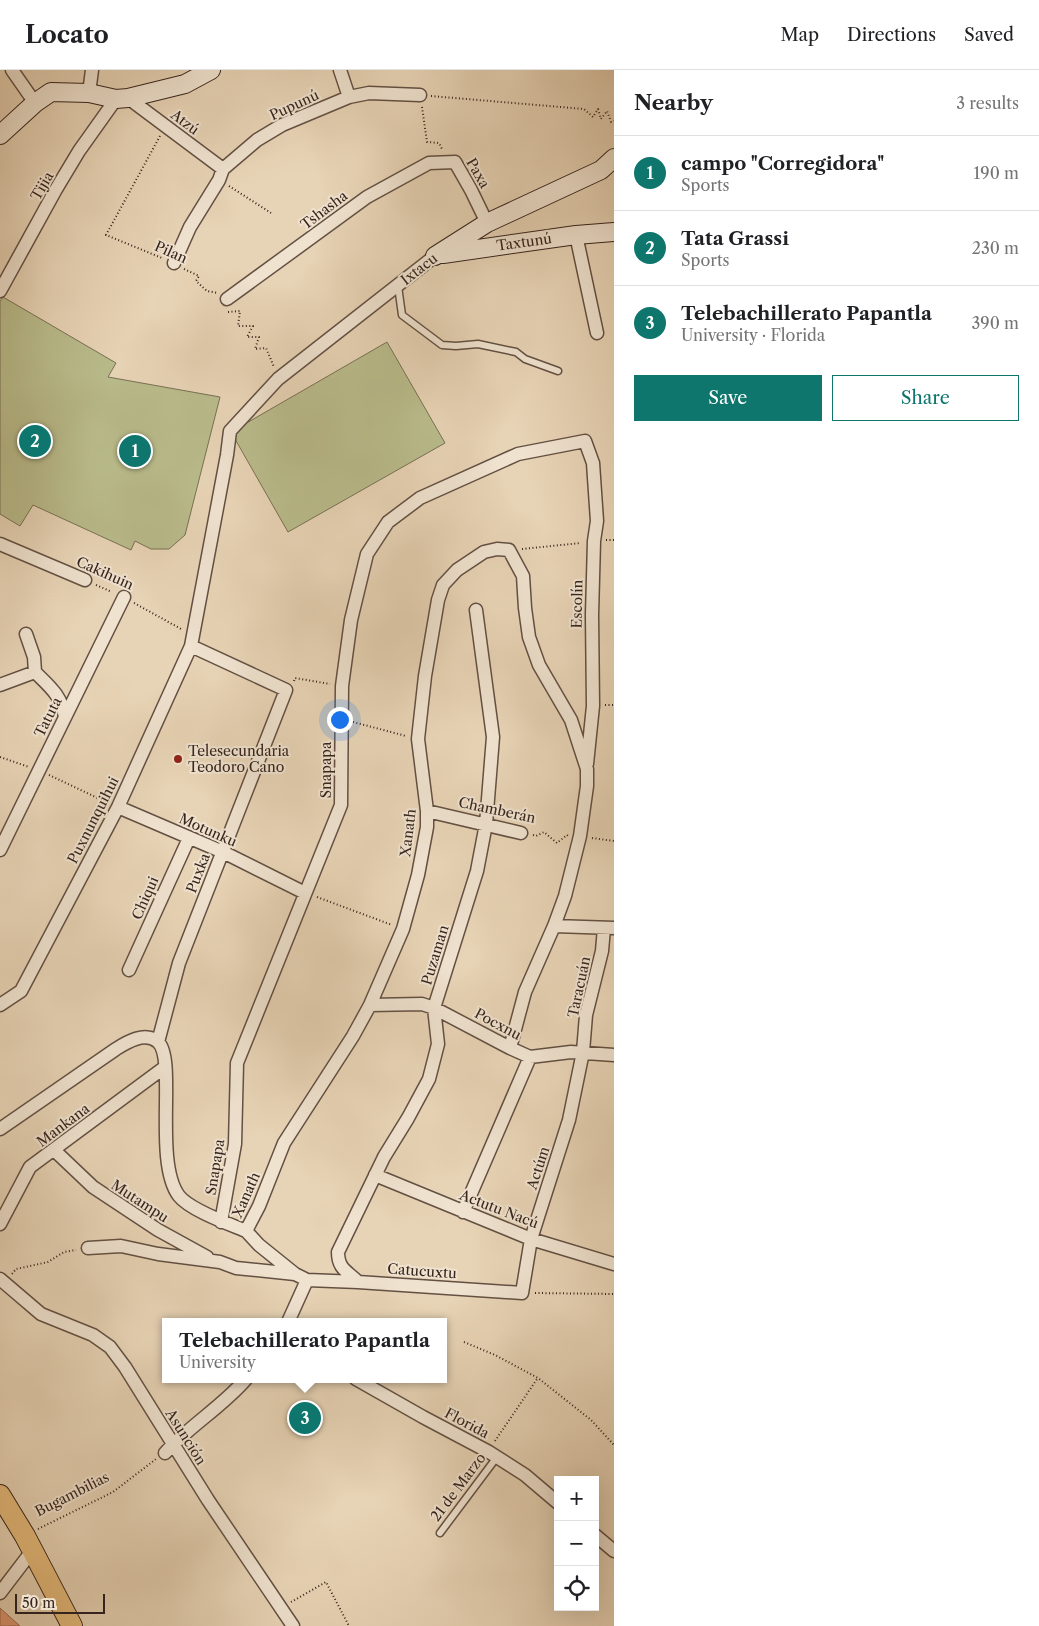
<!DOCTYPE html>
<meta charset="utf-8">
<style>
body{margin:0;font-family:"Libre Caslon Text",serif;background:#f2f2f2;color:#202124}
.controls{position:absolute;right:15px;bottom:15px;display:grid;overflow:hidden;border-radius:0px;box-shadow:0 5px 20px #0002}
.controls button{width:45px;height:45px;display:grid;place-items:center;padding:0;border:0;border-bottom:1px solid #e0e0e0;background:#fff;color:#202124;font:25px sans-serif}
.scale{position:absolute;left:15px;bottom:12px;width:90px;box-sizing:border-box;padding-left:5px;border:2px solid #37241d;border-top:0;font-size:14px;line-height:18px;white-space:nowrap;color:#37241d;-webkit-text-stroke:4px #efe2cf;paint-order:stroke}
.you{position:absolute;left:339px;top:649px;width:18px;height:18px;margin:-12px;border:4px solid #fff;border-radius:50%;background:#1a73e8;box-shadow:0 0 0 8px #1a73e833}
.badge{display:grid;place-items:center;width:32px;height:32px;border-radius:50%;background:#0f766e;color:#fff;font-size:16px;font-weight:700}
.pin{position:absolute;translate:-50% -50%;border:2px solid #fff;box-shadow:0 1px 5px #0006}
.popup{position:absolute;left:162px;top:1248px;width:285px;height:65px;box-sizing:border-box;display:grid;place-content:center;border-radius:0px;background:#fff;filter:drop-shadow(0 1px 4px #0005);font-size:16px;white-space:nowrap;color:#757577}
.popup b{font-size:19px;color:#202124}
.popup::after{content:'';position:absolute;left:50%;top:100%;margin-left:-10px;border:10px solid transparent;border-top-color:#fff}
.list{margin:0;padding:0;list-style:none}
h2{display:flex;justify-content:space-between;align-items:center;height:65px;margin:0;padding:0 20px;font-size:21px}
h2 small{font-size:16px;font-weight:400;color:#757577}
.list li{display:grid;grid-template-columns:32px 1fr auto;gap:15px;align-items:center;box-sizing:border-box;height:75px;padding:0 20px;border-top:1px solid #e0e0e0}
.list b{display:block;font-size:19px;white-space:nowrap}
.list p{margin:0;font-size:16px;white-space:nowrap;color:#757577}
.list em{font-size:16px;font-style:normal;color:#757577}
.actions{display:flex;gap:10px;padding:15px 20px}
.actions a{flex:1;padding:11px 0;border:1px solid #0f766e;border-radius:0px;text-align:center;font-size:18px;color:#0f766e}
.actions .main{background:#0f766e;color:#fff}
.icon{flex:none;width:28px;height:28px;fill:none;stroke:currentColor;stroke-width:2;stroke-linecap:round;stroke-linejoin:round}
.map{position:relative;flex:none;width:614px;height:1556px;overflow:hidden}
header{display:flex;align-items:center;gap:30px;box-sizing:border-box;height:70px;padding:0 25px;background:#fff;border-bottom:1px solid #e0e0e0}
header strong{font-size:24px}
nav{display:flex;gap:28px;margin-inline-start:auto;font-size:18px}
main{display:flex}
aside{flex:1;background:#fff}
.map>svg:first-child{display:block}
.green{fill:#b9bb8b;stroke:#787054}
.building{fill:#dd9770;stroke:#9b6a4e}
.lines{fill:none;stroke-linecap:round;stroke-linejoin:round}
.lane-casing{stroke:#635043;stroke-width:9}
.street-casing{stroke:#635043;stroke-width:15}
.secondary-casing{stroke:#37241d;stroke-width:20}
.primary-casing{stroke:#37241d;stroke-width:22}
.path{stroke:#37241d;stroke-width:2;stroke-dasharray:1 2.5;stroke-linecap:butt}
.lane{stroke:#efe2cf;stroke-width:6}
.street{stroke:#efe2cf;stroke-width:12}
.secondary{stroke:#efe2cf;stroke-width:18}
.primary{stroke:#e4ba7a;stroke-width:20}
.poi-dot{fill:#8f2418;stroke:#efe2cf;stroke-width:2}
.labels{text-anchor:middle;stroke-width:4;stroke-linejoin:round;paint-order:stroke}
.street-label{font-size:14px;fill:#37241d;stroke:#efe2cf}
.poi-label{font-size:14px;fill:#37241d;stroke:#efe2cf;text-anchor:start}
</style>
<header>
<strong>Locato</strong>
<nav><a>Map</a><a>Directions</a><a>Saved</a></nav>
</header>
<main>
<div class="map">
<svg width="614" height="1556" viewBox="0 0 614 1556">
<rect width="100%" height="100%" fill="#e7d3b5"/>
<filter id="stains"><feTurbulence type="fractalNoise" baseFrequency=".004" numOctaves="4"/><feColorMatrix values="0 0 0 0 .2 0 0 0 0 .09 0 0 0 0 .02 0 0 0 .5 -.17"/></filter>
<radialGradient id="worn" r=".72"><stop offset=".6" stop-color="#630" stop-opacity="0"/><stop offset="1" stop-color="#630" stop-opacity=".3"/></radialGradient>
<path class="green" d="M 3,227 L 116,293 L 108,307 L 220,327 L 185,465 L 169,479 L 151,479 L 135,471 L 131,480 L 33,435 L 20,456 L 0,444 L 0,231 Z
M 387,272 L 445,373 L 288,462 L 231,362 Z"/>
<path class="building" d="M 0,1538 L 20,1556 L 0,1556 Z"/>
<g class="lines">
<g class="lane-casing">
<path id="lane" d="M 398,216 L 402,245 L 442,275 L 456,276 L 478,274 L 516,282 L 525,289 L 558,301
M 440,1463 L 497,1387"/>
</g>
<g class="street-casing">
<path id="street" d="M 12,0 L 35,33
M 340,0 L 349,27
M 89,23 L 92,0
M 128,28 L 223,99
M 576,165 L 597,263
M 174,193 L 190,157 L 219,110 L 223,99 L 257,70 L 282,55 L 349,27 L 369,23 L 420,25
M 0,221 L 55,121 L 79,81 L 116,29
M 227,229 L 367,127 L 429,93 L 455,92 L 471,120 L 487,153
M 0,474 L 85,510
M 26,564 L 34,587 L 35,602
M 35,602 C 50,617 61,625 65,647
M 0,615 L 35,602
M 118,737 L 223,782 L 305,823
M 427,741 L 521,763
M 0,780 L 124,527
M 554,856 L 614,858
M 129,900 L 189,768
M 0,935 L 21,921 L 118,737 L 191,576 L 227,385 L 230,361 L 278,309 L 435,186
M 370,935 L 422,934 L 434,938 L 510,978 L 530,987 L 571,982 L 614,985
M 158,972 L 179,893 L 286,620 L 191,576
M 0,1059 L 116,979 C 127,972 145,961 158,972 C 177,989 153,1092 179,1126 C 190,1140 229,1154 246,1161 L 259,1136 L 284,1073 L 353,966 L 370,935 L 403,859 L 418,805 L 427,757 L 427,741 L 418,669 L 425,606 L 438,530 L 443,515 L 457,500 L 484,482 L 497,479 L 509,480 L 523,506 L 525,538 L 529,567 L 539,595 L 571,650 L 587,699 L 587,716 L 580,766 L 565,826 L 554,856 L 525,922 L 510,978
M 54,1080 L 93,1117 L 158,1160 L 207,1187
M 375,1105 L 531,1169 L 614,1194
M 463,1142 L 530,987
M 221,1152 L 235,1074 L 237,993 L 341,735 L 342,616 L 351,550 L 367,484 L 388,452 L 420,428 L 518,384 L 585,371 L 593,393 L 597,451 L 594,471 L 592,545 L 593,636 L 587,694
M 0,1154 L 30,1097 L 165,997
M 246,1161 L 259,1175 L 295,1204 L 307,1210 L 358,1212 L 522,1223 L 531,1169 L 569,1050 L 583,982 L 586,945 L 602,881 L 604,858
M 88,1178 L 121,1176 L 158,1184 L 220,1192 L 236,1198 L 295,1204
M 0,1209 L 41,1244 L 93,1265 L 110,1277 L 125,1297 L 208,1430 L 293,1556
M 358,1212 C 347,1201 338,1199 338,1182 L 384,1087 L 408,1048 L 429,1009 L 438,974 L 434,938 L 477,801 L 486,754 L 493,667 L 476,540
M 288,1252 L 307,1210
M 356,1309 L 423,1347 L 489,1382 L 525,1405 L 558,1433
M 165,1383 C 189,1356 222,1337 246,1309
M 595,1465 L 614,1481
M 0,1523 L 32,1481"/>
</g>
<g class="secondary-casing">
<path id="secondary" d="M 0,65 L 35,33 L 51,22 L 89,23 L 116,29 L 128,28 L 185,14 L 211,0
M 443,184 L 576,165 L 614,162
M 435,186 L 487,153 L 601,100 L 614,88"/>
</g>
<g class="primary-casing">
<path id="primary" d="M 0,1425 L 25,1466 L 72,1556"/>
</g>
<path class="path" d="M 431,26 L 584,39 L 593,47 L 598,39 L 601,49 L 607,41 L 611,52 L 614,51
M 422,37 L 427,72 L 439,73 L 442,79
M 160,66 L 106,165 L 162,188
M 229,116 L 271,143
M 184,199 L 199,206 L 196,211 L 207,221 L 218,223
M 228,242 L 240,241 L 238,256 L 253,256 L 247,267 L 259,267 L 255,279 L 266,278 L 274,297
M 606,470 L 614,470
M 522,479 L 581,473
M 96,515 L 112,522
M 134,533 L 183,560
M 294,611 L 295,608 L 330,614
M 605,635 L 614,635
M 353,652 L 406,666
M 0,687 L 29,697
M 49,705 L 106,732
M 533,765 L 536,766 L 544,762 L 557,773 L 567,765 L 568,766
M 592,768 L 614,771
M 317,827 L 392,855
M 12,1204 L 16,1199 L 48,1192 L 64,1182 L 76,1180
M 535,1223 L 614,1224
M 464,1272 L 495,1285 L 538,1308 L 591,1350 L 614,1375
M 495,1371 L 537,1309
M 38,1459 L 113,1422 L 156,1389
M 291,1532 L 326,1512 L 349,1556"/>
<use href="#lane" class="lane"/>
<use href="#street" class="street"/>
<use href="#secondary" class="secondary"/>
<use href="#primary" class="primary"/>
</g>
<circle class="poi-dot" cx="178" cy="689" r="5"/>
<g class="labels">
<g class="street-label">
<text transform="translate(294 35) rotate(-25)" y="5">Pupunú</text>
<text transform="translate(185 52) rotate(37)" y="5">Atzú</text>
<text transform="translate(478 103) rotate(60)" y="5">Paxa</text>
<text transform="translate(42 116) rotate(-60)" y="5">Tijia</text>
<text transform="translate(324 140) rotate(-37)" y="5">Tshasha</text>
<text transform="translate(524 172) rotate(-8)" y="5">Taxtunú</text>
<text transform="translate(171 182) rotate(24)" y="5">Pilan</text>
<text transform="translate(419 199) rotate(-38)" y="5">Ixtacu</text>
<text transform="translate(105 503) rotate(24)" y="5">Cakihuin</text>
<text transform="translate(577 534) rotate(-89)" y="5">Escolín</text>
<text transform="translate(48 647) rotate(-63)" y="5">Tatuta</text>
<text transform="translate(326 700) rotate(-90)" y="5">Snapapa</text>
<text transform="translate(497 740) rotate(12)" y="5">Chamberán</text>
<text transform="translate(93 750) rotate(-63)" y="5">Puxnunquihui</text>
<text transform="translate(208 760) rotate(24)" y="5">Motunku</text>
<text transform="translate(408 763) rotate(-83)" y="5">Xanath</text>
<text transform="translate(198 803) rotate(-69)" y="5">Puxka</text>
<text transform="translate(145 828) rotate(-66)" y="5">Chiqui</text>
<text transform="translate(435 885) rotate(-73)" y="5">Puzaman</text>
<text transform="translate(579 917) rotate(-78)" y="5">Taracuán</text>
<text transform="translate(498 954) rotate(28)" y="5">Pocxnu</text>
<text transform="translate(63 1055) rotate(-37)" y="5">Mankana</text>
<text transform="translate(215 1097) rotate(-81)" y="5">Snapapa</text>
<text transform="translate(538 1098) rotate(-72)" y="5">Actúm</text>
<text transform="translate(246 1125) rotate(-66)" y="5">Xanath</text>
<text transform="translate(140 1131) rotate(33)" y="5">Mutampu</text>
<text transform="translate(499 1139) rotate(21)" y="5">Actutu Nacú</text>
<text transform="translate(422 1201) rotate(4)" y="5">Catucuxtu</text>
<text transform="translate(467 1353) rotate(28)" y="5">Florida</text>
<text transform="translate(186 1367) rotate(58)" y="5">Asunción</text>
<text transform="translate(458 1417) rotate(-53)" y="5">21 de Marzo</text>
<text transform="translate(72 1424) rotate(-27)" y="5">Bugambilias</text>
</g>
<g class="poi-label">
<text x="188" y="686">Telesecundaria<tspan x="188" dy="16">Teodoro Cano</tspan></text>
</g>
</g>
<rect width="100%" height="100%" filter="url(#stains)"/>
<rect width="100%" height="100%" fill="url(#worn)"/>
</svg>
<div class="controls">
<button>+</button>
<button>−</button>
<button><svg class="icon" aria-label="locate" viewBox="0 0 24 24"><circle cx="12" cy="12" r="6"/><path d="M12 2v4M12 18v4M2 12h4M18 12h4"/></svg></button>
</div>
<div class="scale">50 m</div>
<div class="you"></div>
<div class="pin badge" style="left:135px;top:381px">1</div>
<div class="pin badge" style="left:35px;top:371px">2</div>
<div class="pin badge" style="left:305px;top:1348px">3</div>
<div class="popup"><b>Telebachillerato Papantla</b>University</div>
</div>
<aside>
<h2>Nearby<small>3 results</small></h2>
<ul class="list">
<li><span class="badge">1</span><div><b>campo &quot;Corregidora&quot;</b><p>Sports</p></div><em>190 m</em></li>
<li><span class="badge">2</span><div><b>Tata Grassi</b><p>Sports</p></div><em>230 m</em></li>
<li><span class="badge">3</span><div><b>Telebachillerato Papantla</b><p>University · Florida</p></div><em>390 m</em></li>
</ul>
<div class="actions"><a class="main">Save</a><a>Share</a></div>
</aside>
</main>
